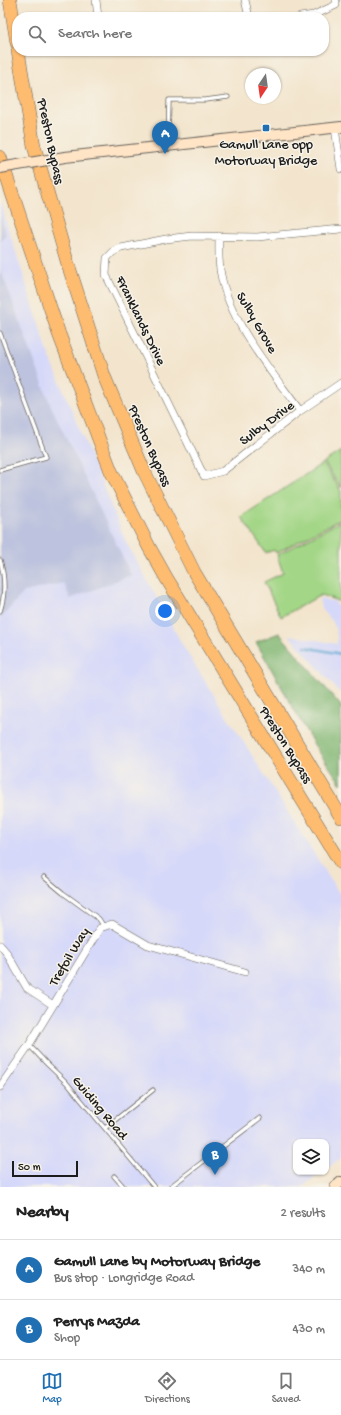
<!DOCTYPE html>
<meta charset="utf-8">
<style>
body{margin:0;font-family:"Gochi Hand",sans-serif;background:#f2f2f2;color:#222}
.controls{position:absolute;right:12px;bottom:12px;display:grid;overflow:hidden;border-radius:8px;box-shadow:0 1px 3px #0004}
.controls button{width:36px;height:36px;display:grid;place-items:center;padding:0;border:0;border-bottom:1px solid #e0e0e0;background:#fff;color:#222;font:20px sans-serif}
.compass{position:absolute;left:245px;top:68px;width:36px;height:36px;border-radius:50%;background:#fff;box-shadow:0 1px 3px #0004;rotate:193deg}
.scale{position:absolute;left:12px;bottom:10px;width:66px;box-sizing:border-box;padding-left:4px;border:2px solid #1c1c1c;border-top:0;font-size:11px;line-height:14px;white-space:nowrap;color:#1c1c1c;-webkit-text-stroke:3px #f7f3e8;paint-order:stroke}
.you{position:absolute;left:165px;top:611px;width:14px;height:14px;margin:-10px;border:3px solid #fff;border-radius:50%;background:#1a73e8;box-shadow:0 0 0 6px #1a73e833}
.badge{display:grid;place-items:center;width:26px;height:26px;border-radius:50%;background:#1f6fb2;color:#fff;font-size:13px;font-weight:700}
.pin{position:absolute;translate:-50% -33px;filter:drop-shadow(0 1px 2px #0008)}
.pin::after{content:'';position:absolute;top:21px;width:14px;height:12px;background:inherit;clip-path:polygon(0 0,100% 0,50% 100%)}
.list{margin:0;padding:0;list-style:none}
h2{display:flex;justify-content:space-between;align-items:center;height:52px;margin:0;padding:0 16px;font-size:17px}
h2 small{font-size:13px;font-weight:400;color:#767676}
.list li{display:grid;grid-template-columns:26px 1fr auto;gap:12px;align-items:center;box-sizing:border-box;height:60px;padding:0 16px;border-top:1px solid #e0e0e0}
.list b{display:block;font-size:15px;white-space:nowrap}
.list p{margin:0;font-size:13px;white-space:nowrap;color:#767676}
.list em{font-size:13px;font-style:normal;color:#767676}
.icon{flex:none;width:22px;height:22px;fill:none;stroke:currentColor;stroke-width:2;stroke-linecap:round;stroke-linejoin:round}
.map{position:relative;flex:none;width:341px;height:1187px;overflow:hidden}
.search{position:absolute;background:#fff;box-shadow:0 1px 3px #0004;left:12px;right:12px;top:12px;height:44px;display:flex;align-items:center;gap:10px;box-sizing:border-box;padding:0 14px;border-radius:16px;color:#767676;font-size:15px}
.sheet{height:172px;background:#fff}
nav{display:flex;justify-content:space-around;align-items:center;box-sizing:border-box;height:56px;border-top:1px solid #e0e0e0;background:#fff;font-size:11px;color:#767676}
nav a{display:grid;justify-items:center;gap:2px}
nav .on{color:#1f6fb2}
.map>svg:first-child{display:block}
.built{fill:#d5d8f9}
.industrial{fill:#bdc3de}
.green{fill:#a3d686;stroke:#607951}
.forest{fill:#82b773;stroke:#4f6a48}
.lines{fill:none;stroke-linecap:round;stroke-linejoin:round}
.stream{stroke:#5ca7d4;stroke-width:2.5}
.lane-casing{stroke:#67625a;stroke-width:5}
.street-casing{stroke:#67625a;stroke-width:8}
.secondary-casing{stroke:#67625a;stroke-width:12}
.highway-casing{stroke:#67625a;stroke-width:14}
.lane{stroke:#fff;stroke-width:3.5}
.street{stroke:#fff;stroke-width:7}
.secondary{stroke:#ffe4c6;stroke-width:10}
.highway{stroke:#febc70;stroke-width:13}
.secondary-bridge-casing{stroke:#67625a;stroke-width:12;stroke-linecap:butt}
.secondary-bridge{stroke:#ffe4c6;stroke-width:10}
.poi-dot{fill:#1f6fb2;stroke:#f7f3e8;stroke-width:1.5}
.labels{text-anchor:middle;stroke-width:3;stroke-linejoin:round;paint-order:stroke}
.street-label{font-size:14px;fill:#1c1c1c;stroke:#f7f3e8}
.poi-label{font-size:14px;fill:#1c1c1c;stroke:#f7f3e8}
</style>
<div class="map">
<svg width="341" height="1187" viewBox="0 0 341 1187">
<rect width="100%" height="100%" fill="#f7f3e8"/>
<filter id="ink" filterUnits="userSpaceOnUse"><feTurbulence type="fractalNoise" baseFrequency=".025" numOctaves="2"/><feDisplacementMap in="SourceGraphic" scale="8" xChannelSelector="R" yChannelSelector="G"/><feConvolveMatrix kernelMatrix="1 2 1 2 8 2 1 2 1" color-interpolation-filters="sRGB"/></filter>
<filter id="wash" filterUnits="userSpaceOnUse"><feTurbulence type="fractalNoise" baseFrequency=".012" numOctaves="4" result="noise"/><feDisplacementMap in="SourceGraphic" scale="16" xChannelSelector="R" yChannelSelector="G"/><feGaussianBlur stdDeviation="0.9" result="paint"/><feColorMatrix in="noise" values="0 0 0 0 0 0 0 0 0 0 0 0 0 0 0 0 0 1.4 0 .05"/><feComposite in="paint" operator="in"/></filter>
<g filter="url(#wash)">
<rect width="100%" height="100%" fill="#f3e5cd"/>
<path class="built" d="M 0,203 L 49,355 L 126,542 L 186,651 L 341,896 L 341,1158 L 326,1169 L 326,1142 L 296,1142 L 296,1172 L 322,1172 L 302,1187 L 0,1187 Z
M 319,598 L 336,602 L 336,605 L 341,605 L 341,694 L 289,635 L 337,644 L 337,636 L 335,628 L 333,622 L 321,608 Z"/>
<path class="industrial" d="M 0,216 L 6,234 L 0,241 Z
M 0,268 L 51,406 L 131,575 L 70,599 L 64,583 L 24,592 L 0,619 Z"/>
<path class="green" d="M 341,451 L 341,488 L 324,462 Z
M 323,463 L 341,491 L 341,519 L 276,553 L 274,550 L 266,553 L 241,517 Z
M 341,521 L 341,602 L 321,595 L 281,617 L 264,582 L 283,573 L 277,555 Z"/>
<path class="forest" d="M 279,633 L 341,706 L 341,784 L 313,743 L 256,642 Z"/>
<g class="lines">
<path class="stream" d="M 305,647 L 341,654"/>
</g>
</g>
<g filter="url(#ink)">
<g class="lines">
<g class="lane-casing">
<path id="lane" d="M 168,144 L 169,100 L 205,100 L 228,97
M 0,333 L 46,457 L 0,470
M 0,560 C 5,577 6,593 0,611
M 44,877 L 63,893 L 99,919 L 104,927
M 29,1045 L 47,1064 L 66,1082 L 154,1187
M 105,1128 L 153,1090
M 114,1176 L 124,1187
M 170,1187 L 260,1118"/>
</g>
<g class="street-casing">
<path id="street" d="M 96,0 L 98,17
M 245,0 L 249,17
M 300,17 L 314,15 L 336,5 L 336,0
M 335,128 L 341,169
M 341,229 L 257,237 L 192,236 L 166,239 L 121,248 L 113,252 L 107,258 L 106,275 L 204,476 L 223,471 L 300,411 L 341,383
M 219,236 C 219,249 218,262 221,275 C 230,323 272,372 300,411
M 0,945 L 6,952 L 27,988 L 53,1005
M 0,1087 L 29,1045 L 100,928 L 112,924 L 148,945 L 245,972"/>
</g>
<g class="secondary-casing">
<path id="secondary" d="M 65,157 L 341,127
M 335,1187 L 341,1182"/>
</g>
<g class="highway-casing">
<path id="highway" d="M 10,0 L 17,43
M 18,51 L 34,146 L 67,261 L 104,376 L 144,471 L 194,572 L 341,817
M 0,157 L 59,334 L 111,471 L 149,547 L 167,579 L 341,863"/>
</g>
<use href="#lane" class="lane"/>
<use href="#street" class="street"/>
<use href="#secondary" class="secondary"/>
<use href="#highway" class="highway"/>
<g class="secondary-bridge-casing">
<path id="secondary-bridge" d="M 0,168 L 65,157"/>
</g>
<use href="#secondary-bridge" class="secondary-bridge"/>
</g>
</g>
<rect class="poi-dot" x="262" y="124" width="8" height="8" rx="2"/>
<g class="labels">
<g class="street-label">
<text transform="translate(52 141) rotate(78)" y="5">Preston Bypass</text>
<text transform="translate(142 320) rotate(64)" y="5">Franklands Drive</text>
<text transform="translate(258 322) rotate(60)" y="5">Sulby Grove</text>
<text transform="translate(266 422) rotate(-37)" y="5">Sulby Drive</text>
<text transform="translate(151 445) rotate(66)" y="5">Preston Bypass</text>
<text transform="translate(287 744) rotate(58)" y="5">Preston Bypass</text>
<text transform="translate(68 956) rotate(-59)" y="5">Trefoil Way</text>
<text transform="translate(101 1107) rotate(50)" y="5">Guiding Road</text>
</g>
<g class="poi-label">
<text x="266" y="148">Gamull Lane opp<tspan x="266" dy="16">Motorway Bridge</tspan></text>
</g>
</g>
</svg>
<div class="controls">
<button><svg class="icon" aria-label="layers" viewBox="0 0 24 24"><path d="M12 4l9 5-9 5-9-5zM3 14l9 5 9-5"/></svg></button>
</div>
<svg class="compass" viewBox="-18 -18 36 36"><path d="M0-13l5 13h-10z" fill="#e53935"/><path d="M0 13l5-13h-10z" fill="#767676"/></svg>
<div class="scale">50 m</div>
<div class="you"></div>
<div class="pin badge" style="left:165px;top:154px">A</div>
<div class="pin badge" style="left:215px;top:1175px">B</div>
<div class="search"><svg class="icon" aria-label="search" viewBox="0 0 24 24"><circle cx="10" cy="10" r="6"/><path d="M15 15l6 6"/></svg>Search here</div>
</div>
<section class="sheet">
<h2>Nearby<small>2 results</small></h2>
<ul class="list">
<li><span class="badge">A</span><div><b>Gamull Lane by Motorway Bridge</b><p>Bus stop · Longridge Road</p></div><em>340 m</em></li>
<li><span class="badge">B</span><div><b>Perrys Mazda</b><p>Shop</p></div><em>430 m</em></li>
</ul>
</section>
<nav>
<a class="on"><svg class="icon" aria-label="map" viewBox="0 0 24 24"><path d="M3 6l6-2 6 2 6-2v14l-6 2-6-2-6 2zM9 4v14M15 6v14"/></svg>Map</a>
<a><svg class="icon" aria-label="directions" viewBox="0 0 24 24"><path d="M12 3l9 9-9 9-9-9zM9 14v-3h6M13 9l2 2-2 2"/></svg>Directions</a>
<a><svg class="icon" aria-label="saved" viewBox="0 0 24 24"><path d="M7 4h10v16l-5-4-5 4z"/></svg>Saved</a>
</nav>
